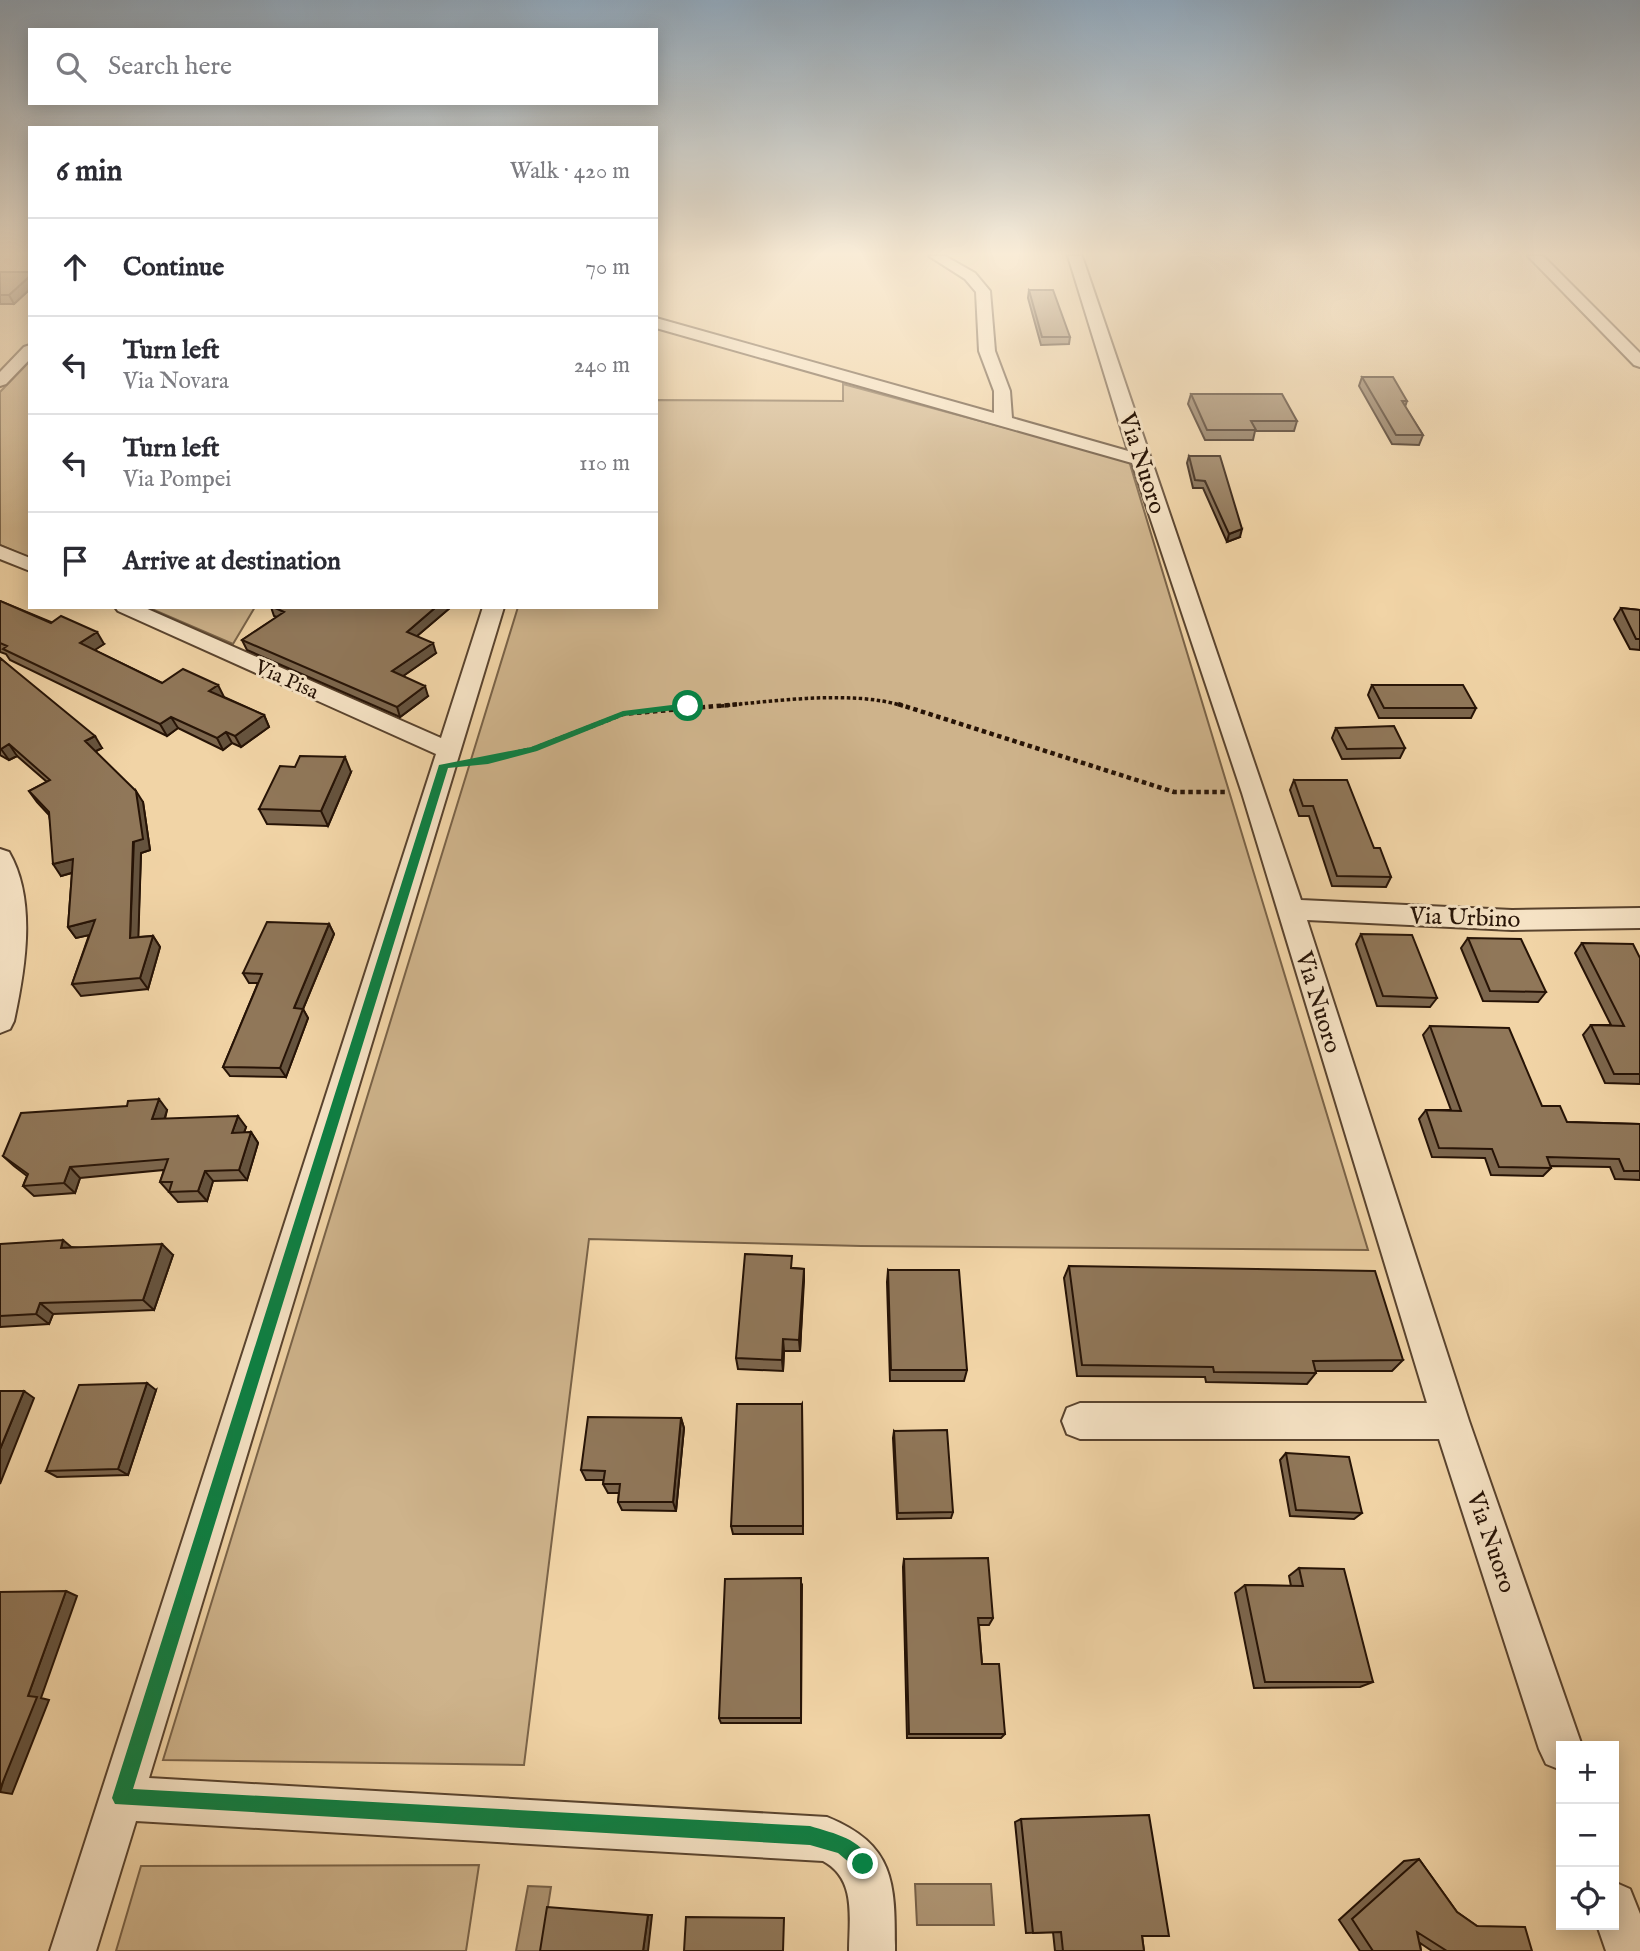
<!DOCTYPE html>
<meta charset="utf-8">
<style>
body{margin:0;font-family:"IM FELL English",serif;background:#f7f7f7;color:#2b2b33}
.controls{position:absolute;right:21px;bottom:21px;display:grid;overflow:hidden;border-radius:0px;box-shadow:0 4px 18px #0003}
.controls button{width:63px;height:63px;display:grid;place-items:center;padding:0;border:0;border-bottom:2px solid #e1e1e2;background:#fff;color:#2b2b33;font:35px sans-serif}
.stop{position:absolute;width:21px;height:21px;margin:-16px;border:5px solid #0b8043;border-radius:50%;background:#fff}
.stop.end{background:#0b8043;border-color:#fff;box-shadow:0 2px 7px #0008}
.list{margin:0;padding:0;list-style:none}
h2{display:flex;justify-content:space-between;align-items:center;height:91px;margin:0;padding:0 28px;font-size:30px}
h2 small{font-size:23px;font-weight:400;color:#7c7c81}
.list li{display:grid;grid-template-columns:46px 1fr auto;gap:21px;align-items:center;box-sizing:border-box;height:98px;padding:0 28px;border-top:2px solid #e1e1e2}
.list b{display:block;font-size:26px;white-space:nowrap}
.list p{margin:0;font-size:23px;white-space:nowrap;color:#7c7c81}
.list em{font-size:23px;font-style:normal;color:#7c7c81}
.icon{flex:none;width:38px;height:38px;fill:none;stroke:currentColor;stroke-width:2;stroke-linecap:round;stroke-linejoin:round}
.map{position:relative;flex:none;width:1640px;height:1951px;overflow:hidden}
.search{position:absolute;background:#fff;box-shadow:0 4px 18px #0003;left:28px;top:28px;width:630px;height:77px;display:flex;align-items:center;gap:18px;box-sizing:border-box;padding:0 24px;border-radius:0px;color:#7c7c81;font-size:26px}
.panel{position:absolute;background:#fff;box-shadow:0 4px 18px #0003;left:28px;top:126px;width:630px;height:483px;border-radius:0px}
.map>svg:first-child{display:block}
.green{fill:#ceb38b;stroke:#7a6348;stroke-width:2}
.water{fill:#ac9270;stroke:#765f46;stroke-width:2}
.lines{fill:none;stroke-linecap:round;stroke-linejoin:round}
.street-casing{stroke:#59432e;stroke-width:4}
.path-far1{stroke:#261306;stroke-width:3.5;stroke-dasharray:3.5 2.5;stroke-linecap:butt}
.path{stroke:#261306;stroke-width:4.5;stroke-dasharray:4.5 3.5;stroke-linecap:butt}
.street{fill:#f6e3c5;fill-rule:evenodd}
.wall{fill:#7c664d;stroke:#261306;stroke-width:2}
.shaded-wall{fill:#65533e;stroke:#261306;stroke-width:2}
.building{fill:#907759;stroke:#261306;stroke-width:2}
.route{fill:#0b8043}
.labels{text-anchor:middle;stroke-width:6;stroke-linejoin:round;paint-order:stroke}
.far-street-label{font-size:21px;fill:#261306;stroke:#f6e3c5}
.street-label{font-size:24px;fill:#261306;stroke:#f6e3c5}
</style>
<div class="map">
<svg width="1640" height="1951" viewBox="0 0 1640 1951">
<rect width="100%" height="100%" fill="#f1d4a6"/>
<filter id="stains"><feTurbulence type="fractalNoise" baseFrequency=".00286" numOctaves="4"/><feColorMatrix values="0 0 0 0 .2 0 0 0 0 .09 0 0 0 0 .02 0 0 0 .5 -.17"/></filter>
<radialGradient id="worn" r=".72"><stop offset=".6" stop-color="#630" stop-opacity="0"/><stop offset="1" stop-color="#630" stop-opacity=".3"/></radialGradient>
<path class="green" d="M 30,361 L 30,558 L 0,545 L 0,392 Z
M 843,384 L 1129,461 L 1368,1250 L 861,1246 L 589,1239 L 524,1765 L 163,1760 L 518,607 L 656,607 L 656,400 L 843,401 Z
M 147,607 L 255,607 L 233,644 Z
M 479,1865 L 466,1951 L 116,1951 L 141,1866 Z"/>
<path class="water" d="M 915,1884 L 991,1884 L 994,1925 L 917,1925 Z
M 528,1886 L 551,1887 L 541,1951 L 516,1951 Z"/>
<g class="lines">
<g class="street-casing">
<path id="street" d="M 929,256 L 945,256 L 975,273 L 990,291 L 995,351 L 1010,391 L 1012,418 L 1128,451 L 1068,256 L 1082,256 L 1301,900 L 1512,910 L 1640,908 L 1640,928 L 1512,930 L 1307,920 L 1469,1421 L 1582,1746 L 1561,1746 L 1561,1770 L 1546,1764 L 1539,1749 L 1439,1439 L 1080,1439 L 1067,1434 L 1062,1421 L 1067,1408 L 1080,1403 L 1427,1403 L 1242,793 L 1132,463 L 656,328 L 656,318 L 994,413 L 994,391 L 979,351 L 976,292 L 965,279 Z
M 1528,256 L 1543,256 L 1640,353 L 1640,367 L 1634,365 Z
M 30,345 L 30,359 L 6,384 L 0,386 L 0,372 L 24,347 Z
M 0,546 L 30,558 L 30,571 L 0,559 Z
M 115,607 L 143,607 L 441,738 L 483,607 L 504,607 L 149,1778 L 827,1817 C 896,1845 895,1884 895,1951 L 849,1951 C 849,1919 857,1879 823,1861 L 136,1821 L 96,1951 L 50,1951 L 436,754 L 118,611 Z
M 0,849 L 9,852 C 37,900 25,970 14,1021 L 10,1029 L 0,1033 Z
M 1614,1882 L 1630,1889 L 1640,1914 L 1640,1951 L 1606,1951 L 1597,1925 L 1614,1925 Z"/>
</g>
<path class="path-far1" d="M 721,706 C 773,701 854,690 903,706"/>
<path class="path" d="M 898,704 L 1174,792 L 1228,792
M 469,763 L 533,749 L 623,714 L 741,704"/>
<use href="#street" class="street"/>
</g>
<path class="wall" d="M 0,272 L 30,272 L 30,289 L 14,304 L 0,304 Z
M 1029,290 L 1070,337 L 1069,344 L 1041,345 L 1028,298 Z
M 1362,377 L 1407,401 L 1405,407 L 1423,435 L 1419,445 L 1392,444 L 1359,386 Z
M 1191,394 L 1297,421 L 1294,431 L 1255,431 L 1253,440 L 1205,440 L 1188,404 Z
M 1189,456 L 1240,537 L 1227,542 L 1203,488 L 1193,488 L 1187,463 Z
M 0,601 L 104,644 L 94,650 L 162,683 L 224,697 L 264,715 L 269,727 L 241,747 L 232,743 L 223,750 L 178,728 L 167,736 L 10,660 L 6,654 L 0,652 Z
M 271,607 L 451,607 L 417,636 L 436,653 L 403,676 L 428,696 L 400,717 L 247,650 L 242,640 L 277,617 L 274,616 Z
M 1621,608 L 1640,610 L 1640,650 L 1630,649 L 1614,619 Z
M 0,658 L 102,748 L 95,752 L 143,802 L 150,850 L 141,853 L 138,937 L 153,936 L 160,947 L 148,989 L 81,996 L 72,984 L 89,935 L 76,938 L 68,927 L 72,873 L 61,876 L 49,815 L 37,802 L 29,791 L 47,782 L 17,756 L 9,760 L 0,755 Z
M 1372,685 L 1476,708 L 1471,718 L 1379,718 L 1368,695 Z
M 1336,728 L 1405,748 L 1400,758 L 1342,759 L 1332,738 Z
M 351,772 L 328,826 L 267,824 L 259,809 Z
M 1294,780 L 1374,848 L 1391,877 L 1386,887 L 1332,886 L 1309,816 L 1299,816 L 1290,790 Z
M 329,924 L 334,934 L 303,1009 L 308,1018 L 286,1077 L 230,1076 L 223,1067 L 258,983 L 249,983 L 243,973 Z
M 1361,934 L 1437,998 L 1430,1007 L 1377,1006 L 1356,944 Z
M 1468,938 L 1546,992 L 1538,1002 L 1483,1001 L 1461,948 Z
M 1582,943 L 1640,958 L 1640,1084 L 1605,1083 L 1583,1035 L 1591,1025 L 1611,1025 L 1575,953 Z
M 1430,1026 L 1542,1106 L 1567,1122 L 1640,1124 L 1640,1180 L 1615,1179 L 1610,1167 L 1550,1166 L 1551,1168 L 1543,1176 L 1491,1175 L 1485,1158 L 1432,1157 L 1419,1119 L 1426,1110 L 1451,1110 L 1423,1035 Z
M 127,1106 L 167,1110 L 165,1119 L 246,1127 L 244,1133 L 251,1132 L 258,1143 L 247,1180 L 213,1181 L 207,1201 L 178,1202 L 160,1182 L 164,1170 L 80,1178 L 75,1193 L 34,1196 L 23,1186 L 27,1176 L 14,1166 L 3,1156 Z
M 0,1244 L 71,1247 L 173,1255 L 154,1310 L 53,1314 L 49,1324 L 0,1327 Z
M 1069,1266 L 1403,1360 L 1392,1371 L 1316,1371 L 1316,1373 L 1307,1384 L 1206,1382 L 1205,1377 L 1077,1376 L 1064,1278 Z
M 793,1268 L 804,1269 L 800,1351 L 784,1351 L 783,1371 L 738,1369 L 736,1358 Z
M 888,1270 L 967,1370 L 964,1381 L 890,1381 L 887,1282 Z
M 156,1390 L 128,1475 L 57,1477 L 46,1471 Z
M 802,1404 L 803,1534 L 733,1534 L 731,1526 Z
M 681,1418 L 684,1428 L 676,1511 L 622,1510 L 618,1502 L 619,1493 L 608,1493 L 603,1484 L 604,1480 L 586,1480 L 581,1470 Z
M 894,1431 L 953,1512 L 951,1518 L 897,1519 L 893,1438 Z
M 1286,1453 L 1362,1513 L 1354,1519 L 1290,1516 L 1280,1460 Z
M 904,1559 L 993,1618 L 989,1625 L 979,1625 L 982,1664 L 1005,1734 L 1001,1738 L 907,1738 L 903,1567 Z
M 1299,1568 L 1373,1682 L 1360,1687 L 1254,1688 L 1235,1593 L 1245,1585 L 1291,1586 L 1289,1576 Z
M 802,1586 L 801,1723 L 721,1723 L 719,1718 Z
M 1021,1819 L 1142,1936 L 1144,1951 L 1055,1951 L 1053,1932 L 1026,1933 L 1015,1822 Z
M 1419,1859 L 1457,1912 L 1477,1926 L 1532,1951 L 1432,1951 L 1420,1943 L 1421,1951 L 1360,1951 L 1339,1920 L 1404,1861 Z"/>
<path class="shaded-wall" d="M 30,276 L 30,289 L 14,304 L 9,295 Z
M 1242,529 L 1240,537 L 1227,542 L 1229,534 Z
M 436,607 L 451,607 L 410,642 L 407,632 Z
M 97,632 L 104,644 L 87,655 L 80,643 Z
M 433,643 L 436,653 L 396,681 L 392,671 Z
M 218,685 L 224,697 L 215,703 L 209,691 Z
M 425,686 L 428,696 L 400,717 L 397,707 Z
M 264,715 L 269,727 L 241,747 L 235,736 Z
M 171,717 L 178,728 L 167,736 L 160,724 Z
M 226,732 L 232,743 L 223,750 L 217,738 Z
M 95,736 L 102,748 L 92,753 L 85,741 Z
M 9,744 L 17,756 L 9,760 L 1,749 Z
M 345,757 L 351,772 L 328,826 L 321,811 Z
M 136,791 L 143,802 L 150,850 L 141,853 L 138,949 L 130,938 Z
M 73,859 L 81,870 L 61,876 L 53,864 Z
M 95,920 L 103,932 L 76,938 L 68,927 Z
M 329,924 L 334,934 L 303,1009 L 308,1018 L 286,1077 L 280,1068 L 294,1008 Z
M 153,936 L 160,947 L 148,989 L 140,978 Z
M 159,1099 L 167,1110 L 161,1130 L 152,1119 Z
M 238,1116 L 246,1127 L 240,1144 L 232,1133 Z
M 251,1132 L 258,1143 L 247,1180 L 239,1170 Z
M 70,1167 L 80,1178 L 75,1193 L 64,1183 Z
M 205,1171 L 213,1181 L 207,1201 L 198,1191 Z
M 63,1240 L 76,1251 L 61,1248 Z
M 162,1244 L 173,1255 L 154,1310 L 143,1300 Z
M 804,1269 L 804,1281 L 800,1351 L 799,1340 Z
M 40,1303 L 53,1314 L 49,1324 L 36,1314 Z
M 783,1339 L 784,1351 L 783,1371 L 782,1360 Z
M 147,1383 L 156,1390 L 128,1475 L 118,1469 Z
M 24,1391 L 34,1398 L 0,1484 L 0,1449 Z
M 681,1418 L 684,1428 L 676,1511 L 673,1502 Z
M 66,1591 L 77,1596 L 41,1698 L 49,1700 L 12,1794 L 0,1792 L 28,1696 Z
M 648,1915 L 652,1915 L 648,1951 L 643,1951 Z"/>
<path class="building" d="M 0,272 L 30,272 L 30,276 L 9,295 L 0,295 Z
M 1029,290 L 1053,290 L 1070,337 L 1042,337 Z
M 1362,377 L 1393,377 L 1407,401 L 1402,401 L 1423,435 L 1396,435 Z
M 1191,394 L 1282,394 L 1297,421 L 1251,421 L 1256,430 L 1207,430 Z
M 1189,456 L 1220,456 L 1242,529 L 1229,534 L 1205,481 L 1195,480 Z
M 0,601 L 51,623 L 61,616 L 97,632 L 80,643 L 162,683 L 183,669 L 218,685 L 209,691 L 264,715 L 235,736 L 226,732 L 217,738 L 171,717 L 160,724 L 3,649 L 7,646 L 0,643 Z
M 273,607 L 436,607 L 407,632 L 433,643 L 392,671 L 425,686 L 397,707 L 242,640 L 284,612 Z
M 1621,608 L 1640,610 L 1640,639 L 1636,639 Z
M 0,658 L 95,736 L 85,741 L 136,791 L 143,839 L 133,842 L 130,938 L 153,936 L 140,978 L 72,984 L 95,920 L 68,927 L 73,859 L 53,864 L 49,812 L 29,791 L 50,780 L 9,744 L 1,749 L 0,748 Z
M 1372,685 L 1463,685 L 1476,708 L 1384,708 Z
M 1394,726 L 1405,748 L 1347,749 L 1336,728 Z
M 300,756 L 345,757 L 321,811 L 259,809 L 280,766 L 295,767 Z
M 1294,780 L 1347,780 L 1374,848 L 1380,848 L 1391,877 L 1337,876 L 1313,806 L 1303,806 Z
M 267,922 L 329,924 L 294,1008 L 303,1009 L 280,1068 L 223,1067 L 262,974 L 243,973 Z
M 1361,934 L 1412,935 L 1437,998 L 1383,996 Z
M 1468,938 L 1521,939 L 1546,992 L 1490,991 Z
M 1582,943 L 1633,944 L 1640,958 L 1640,1074 L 1614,1074 L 1591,1025 L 1624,1026 Z
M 1430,1026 L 1509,1028 L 1542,1106 L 1560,1106 L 1567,1122 L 1640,1124 L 1640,1171 L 1624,1171 L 1619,1159 L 1547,1157 L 1551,1168 L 1499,1167 L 1492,1149 L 1439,1148 L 1426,1110 L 1461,1111 Z
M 159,1099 L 152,1119 L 238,1116 L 232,1133 L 251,1132 L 239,1170 L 205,1171 L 198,1191 L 169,1192 L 172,1182 L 160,1182 L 168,1159 L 70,1167 L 64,1183 L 23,1186 L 28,1174 L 3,1156 L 21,1113 L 127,1106 L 128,1101 Z
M 63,1240 L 61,1248 L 162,1244 L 143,1300 L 40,1303 L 36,1314 L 0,1316 L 0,1244 Z
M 745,1254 L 792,1256 L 791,1268 L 804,1269 L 799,1340 L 783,1339 L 782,1360 L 736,1358 Z
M 1069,1266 L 1375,1271 L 1403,1360 L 1313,1361 L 1316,1373 L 1214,1372 L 1213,1367 L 1082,1365 Z
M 888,1270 L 959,1270 L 967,1370 L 891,1370 Z
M 147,1383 L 118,1469 L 46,1471 L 79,1385 Z
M 0,1391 L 24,1391 L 0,1449 Z
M 737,1404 L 802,1404 L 803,1526 L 731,1526 Z
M 588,1417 L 681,1418 L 673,1502 L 618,1502 L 620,1484 L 603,1484 L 605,1471 L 581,1470 Z
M 947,1430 L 953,1512 L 898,1513 L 894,1431 Z
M 1286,1453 L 1349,1457 L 1362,1513 L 1296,1510 Z
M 988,1558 L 993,1618 L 978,1618 L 982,1664 L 999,1664 L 1005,1734 L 909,1734 L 904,1559 Z
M 1299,1568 L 1344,1569 L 1373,1682 L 1265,1682 L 1245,1585 L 1303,1586 Z
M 801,1578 L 801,1718 L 719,1718 L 725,1579 Z
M 66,1591 L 28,1696 L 37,1697 L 0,1789 L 0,1592 Z
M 1149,1815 L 1169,1936 L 1142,1936 L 1144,1951 L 1063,1951 L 1061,1932 L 1033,1933 L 1021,1819 Z
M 1419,1859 L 1457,1912 L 1477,1926 L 1525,1927 L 1532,1951 L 1447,1951 L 1417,1932 L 1421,1951 L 1373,1951 L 1352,1919 Z
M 547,1907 L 648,1915 L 643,1951 L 540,1951 Z
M 686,1917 L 784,1918 L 783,1951 L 684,1951 Z"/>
<linearGradient id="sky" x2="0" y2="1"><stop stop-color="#90a6b8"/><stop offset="0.48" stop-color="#f9ecd7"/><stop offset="1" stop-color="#f9ecd7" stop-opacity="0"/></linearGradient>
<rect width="1640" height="529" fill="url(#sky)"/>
<path class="route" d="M 688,703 L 692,708 L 624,716 L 537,751 L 488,764 L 448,768 L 133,1789 L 810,1826 C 835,1834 861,1838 872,1864 L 869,1871 L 863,1874 L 838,1853 L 810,1845 L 115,1804 L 112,1798 L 439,765 L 531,747 L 623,711 Z"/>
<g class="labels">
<g class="far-street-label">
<text transform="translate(287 679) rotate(24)" y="7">Via Pisa</text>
</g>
<g class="street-label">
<text transform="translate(1143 463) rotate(72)" y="8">Via Nuoro</text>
<text transform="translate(1465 917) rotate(2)" y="8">Via Urbino</text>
<text transform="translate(1319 1002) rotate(73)" y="8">Via Nuoro</text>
<text transform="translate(1492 1542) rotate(71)" y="8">Via Nuoro</text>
</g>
</g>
<rect width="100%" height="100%" filter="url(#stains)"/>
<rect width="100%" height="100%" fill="url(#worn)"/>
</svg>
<div class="controls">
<button>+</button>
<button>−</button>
<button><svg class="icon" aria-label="locate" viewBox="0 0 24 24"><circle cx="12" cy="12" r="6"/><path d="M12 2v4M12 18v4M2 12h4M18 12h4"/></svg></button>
</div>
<div class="stop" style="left:688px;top:706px"></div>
<div class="stop end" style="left:863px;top:1864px"></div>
<div class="search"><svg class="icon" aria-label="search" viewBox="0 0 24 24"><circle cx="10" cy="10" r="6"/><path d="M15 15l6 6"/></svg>Search here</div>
<section class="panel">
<h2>6 min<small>Walk · 420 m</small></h2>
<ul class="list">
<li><svg class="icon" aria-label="ahead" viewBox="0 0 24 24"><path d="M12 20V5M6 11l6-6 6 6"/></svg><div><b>Continue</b></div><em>70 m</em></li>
<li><svg class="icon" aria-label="left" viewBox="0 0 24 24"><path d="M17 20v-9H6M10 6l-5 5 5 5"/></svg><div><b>Turn left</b><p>Via Novara</p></div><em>240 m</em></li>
<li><svg class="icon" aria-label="left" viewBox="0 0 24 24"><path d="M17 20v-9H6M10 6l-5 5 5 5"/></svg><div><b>Turn left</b><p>Via Pompei</p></div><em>110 m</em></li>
<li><svg class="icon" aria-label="arrive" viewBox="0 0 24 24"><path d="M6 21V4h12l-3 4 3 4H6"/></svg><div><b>Arrive at destination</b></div></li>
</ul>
</section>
</div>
